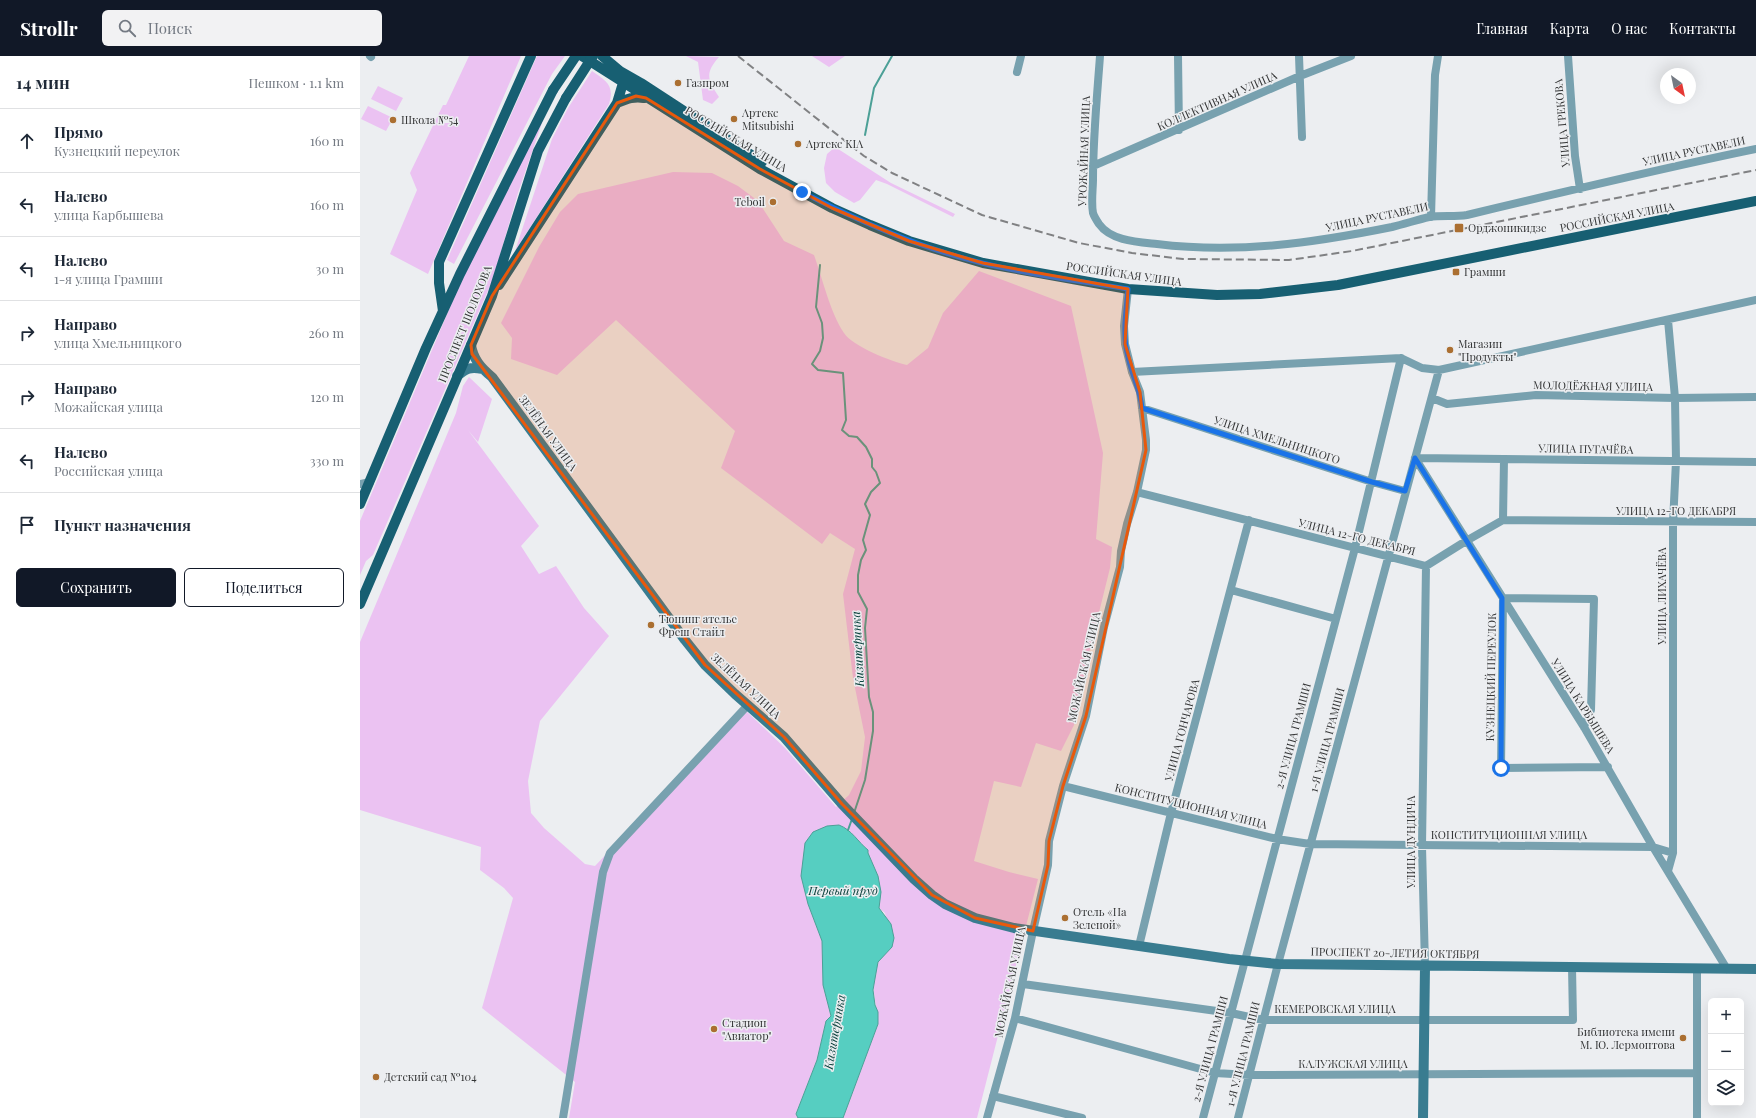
<!DOCTYPE html>
<html lang="ru">
<meta charset="utf-8">
<style>
body{margin:0;font-family:"Playfair Display",serif;background:#f2f2f3;color:#1f2937}
.controls{position:absolute;right:12px;bottom:12px;display:grid;overflow:hidden;border-radius:6px;box-shadow:0 4px 16px #0002}
.controls button{width:36px;height:36px;display:grid;place-items:center;padding:0;border:0;border-bottom:1px solid #e0e1e3;background:#fff;color:#1f2937;font:20px sans-serif}
.compass{position:absolute;left:1300px;top:12px;width:36px;height:36px;border-radius:50%;background:#fff;box-shadow:0 4px 16px #0002;rotate:147deg}
.stop{position:absolute;width:12px;height:12px;margin:-9px;border:3px solid #1a73e8;border-radius:50%;background:#fff}
.stop.end{background:#1a73e8;border-color:#fff;box-shadow:0 1px 4px #0008}
.list{margin:0;padding:0;list-style:none}
h2{display:flex;justify-content:space-between;align-items:center;height:52px;margin:0;padding:0 16px;font-size:17px}
h2 small{font-size:13px;font-weight:400;color:#747a83}
.list li{display:grid;grid-template-columns:26px 1fr auto;gap:12px;align-items:center;box-sizing:border-box;height:64px;padding:0 16px;border-top:1px solid #e0e1e3}
.list b{display:block;font-size:15px;white-space:nowrap}
.list p{margin:0;font-size:13px;white-space:nowrap;color:#747a83}
.list em{font-size:13px;font-style:normal;color:#747a83}
.actions{display:flex;gap:8px;padding:12px 16px}
.actions a{flex:1;padding:9px 0;border:1px solid #111827;border-radius:6px;text-align:center;font-size:14px;color:#111827}
.actions .main{background:#111827;color:#fff}
.icon{flex:none;width:22px;height:22px;fill:none;stroke:currentColor;stroke-width:2;stroke-linecap:round;stroke-linejoin:round}
.map{position:relative;flex:none;width:1396px;height:1062px;overflow:hidden}
header{display:flex;align-items:center;gap:24px;box-sizing:border-box;height:56px;padding:0 20px;background:#111827;color:#fff}
header strong{font-size:19px}
nav{display:flex;gap:22px;margin-inline-start:auto;font-size:14px}
.search{width:280px;height:36px;background:#f2f2f3;display:flex;align-items:center;gap:10px;box-sizing:border-box;padding:0 14px;border-radius:6px;color:#747a83;font-size:15px}
main{display:flex}
aside{flex:1;background:#fff}
.map>svg:first-child{display:block}
.green{fill:#ebc2f2}
.water{fill:#56cec1;stroke:#4ca097}
.lines{fill:none;stroke-linecap:round;stroke-linejoin:round}
.stream{stroke:#4ca097;stroke-width:2}
.street{stroke:#78a1af;stroke-width:8}
.secondary{stroke:#397c90;stroke-width:10}
.primary{stroke:#175f72;stroke-width:10}
.rail{stroke:#808183;stroke-width:2;stroke-dasharray:8 4;stroke-linecap:butt}
.primary-bridge{stroke:#175f72;stroke-width:10}
.route{stroke:#1a73e8;stroke-width:5}
.marked{fill:#e8590c;fill-opacity:0.2;stroke:#e8590c;stroke-width:3;stroke-linejoin:round}
.poi-dot{fill:#ab6f31;stroke:#eceef1;stroke-width:1.5}
.labels{text-anchor:middle;stroke-width:3;stroke-linejoin:round;paint-order:stroke}
.poi-label{font-size:11px;fill:#343536;stroke:#eceef1;text-anchor:start}
.street-label{font-size:11px;fill:#343536;stroke:#eceef1}
.water-label{font-size:12px;font-style:italic;fill:#0c433e;stroke:#eceef1}
</style>
<header>
<strong>Strollr</strong>
<div class="search"><svg class="icon" aria-label="search" viewBox="0 0 24 24"><circle cx="10" cy="10" r="6"/><path d="M15 15l6 6"/></svg>Поиск</div>
<nav><a>Главная</a><a>Карта</a><a>О нас</a><a>Контакты</a></nav>
</header>
<main>
<aside>
<h2>14 мин<small>Пешком · 1.1 km</small></h2>
<ul class="list">
<li><svg class="icon" aria-label="ahead" viewBox="0 0 24 24"><path d="M12 20V5M6 11l6-6 6 6"/></svg><div><b>Прямо</b><p>Кузнецкий переулок</p></div><em>160 m</em></li>
<li><svg class="icon" aria-label="left" viewBox="0 0 24 24"><path d="M17 20v-9H6M10 6l-5 5 5 5"/></svg><div><b>Налево</b><p>улица Карбышева</p></div><em>160 m</em></li>
<li><svg class="icon" aria-label="left" viewBox="0 0 24 24"><path d="M17 20v-9H6M10 6l-5 5 5 5"/></svg><div><b>Налево</b><p>1-я улица Грамши</p></div><em>30 m</em></li>
<li><svg class="icon" aria-label="right" viewBox="0 0 24 24"><path d="M7 20v-9h11M14 6l5 5-5 5"/></svg><div><b>Направо</b><p>улица Хмельницкого</p></div><em>260 m</em></li>
<li><svg class="icon" aria-label="right" viewBox="0 0 24 24"><path d="M7 20v-9h11M14 6l5 5-5 5"/></svg><div><b>Направо</b><p>Можайская улица</p></div><em>120 m</em></li>
<li><svg class="icon" aria-label="left" viewBox="0 0 24 24"><path d="M17 20v-9H6M10 6l-5 5 5 5"/></svg><div><b>Налево</b><p>Российская улица</p></div><em>330 m</em></li>
<li><svg class="icon" aria-label="arrive" viewBox="0 0 24 24"><path d="M6 21V4h12l-3 4 3 4H6"/></svg><div><b>Пункт назначения</b></div></li>
</ul>
<div class="actions"><a class="main">Сохранить</a><a>Поделиться</a></div>
</aside>
<div class="map">
<svg width="1396" height="1062" viewBox="0 0 1396 1062">
<rect width="100%" height="100%" fill="#eceef1"/>
<path class="green" d="M 109,0 L 161,0 L 68,218 L 30,198 L 57,134 L 50,117 L 83,49 L 86,49 Z
M 177,0 L 205,0 L 192,18 L 94,208 L 87,204 Z
M 326,0 L 359,1 C 344,18 348,24 359,41 L 352,48 L 343,44 L 338,6 Z
M 452,0 L 485,0 L 469,11 Z
M 232,15 C 246,25 255,29 249,48 L 155,195 L 192,83 L 208,52 Z
M 18,30 L 43,42 L 36,55 L 11,43 Z
M 8,50 L 33,62 L 26,75 L 1,63 Z
M 183,64 L 158,137 L 133,223 L 13,499 L 6,505 L 0,519 L 0,465 L 117,187 Z
M 475,91 L 531,127 L 595,158 L 593,161 L 527,128 L 516,124 L 500,144 L 494,147 L 475,136 L 466,127 L 464,112 L 467,98 Z
M 313,116 L 352,117 L 378,130 L 398,145 L 424,185 L 454,199 C 463,224 470,256 484,277 C 492,290 532,306 547,309 L 568,292 L 583,257 L 619,215 L 711,250 L 743,397 L 736,483 L 752,491 L 750,512 L 726,609 L 718,652 L 714,669 L 701,695 L 676,687 L 661,731 L 634,725 L 614,805 L 649,816 L 678,823 L 617,1062 L 483,1062 L 518,968 C 518,949 507,925 519,905 C 522,900 528,896 532,891 L 525,857 L 519,852 C 521,829 517,818 508,797 L 508,794 L 498,785 L 488,773 L 441,820 L 448,848 L 462,885 L 463,929 L 471,960 L 466,965 L 457,1004 L 436,1057 L 438,1062 L 209,1062 L 215,1026 L 122,952 L 153,842 L 144,832 L 120,814 L 121,791 L 0,754 L 0,586 L 96,357 L 103,330 L 109,321 L 132,343 L 118,386 L 108,374 L 179,470 L 161,490 L 179,518 L 196,510 L 224,552 L 249,580 L 180,665 L 168,725 L 171,757 L 184,772 L 225,808 L 235,810 L 384,653 L 425,692 L 476,751 L 489,739 L 501,715 L 505,681 L 493,622 L 483,538 L 495,493 L 470,477 L 462,488 L 361,412 L 375,375 L 256,264 L 197,319 L 151,303 L 152,282 L 141,267 L 179,191 L 200,156 L 218,138 Z"/>
<path class="water" d="M 479,769 C 492,774 498,786 508,794 L 508,797 L 518,820 L 521,836 L 519,852 L 531,868 L 534,882 L 532,891 L 518,906 L 516,917 L 513,934 L 515,949 L 518,956 L 518,968 L 483,1062 L 438,1062 L 436,1058 L 457,1004 L 466,965 L 471,960 L 463,929 L 462,885 L 448,848 L 441,820 L 445,787 L 453,776 L 467,770 Z"/>
<g class="lines">
<path class="stream" d="M 505,79 L 514,32 L 532,0
M 460,209 L 456,251 L 462,267 L 463,282 L 460,295 L 452,308 L 458,314 L 483,317 L 486,364 L 482,374 L 489,380 L 497,381 L 506,391 L 512,403 L 512,411 L 516,416 L 520,427 L 511,436 L 505,448 L 510,459 L 503,484 L 506,494 L 501,504 L 498,519 L 498,536 L 507,553 L 505,572 L 509,641 L 513,656 L 513,675 L 505,724 L 494,757
M 488,774 L 492,763"/>
<path class="street" d="M 10,0 L 11,1
M 740,0 C 737,41 733,82 733,123 C 733,133 731,146 733,157 C 734,160 737,165 739,168 C 751,185 778,186 797,188 C 877,198 953,187 1032,171 C 1044,168 1057,164 1069,161 C 1081,159 1095,161 1107,159 C 1203,136 1299,113 1396,93
M 818,0 L 819,74
M 939,0 L 942,81
M 1208,0 L 1215,100 L 1220,133
M 657,16 L 661,0
M 733,110 L 940,20 L 991,0
M 1071,161 L 1075,19 L 1078,0
M 772,316 L 1041,302 L 1062,312 L 1079,314 L 1396,244
M 1072,342 L 1087,348 L 1176,339 L 1315,342 L 1396,341
M 782,352 L 1012,426 L 1045,435
M 1055,402 L 1224,671 L 1293,791 L 1367,913
M 1055,402 L 1396,406
M 0,428 L 10,426
M 777,436 L 1066,510 L 1106,485 L 1143,464 L 1396,466
M 1143,464 L 1144,403
M 871,534 L 976,563
M 1224,671 L 1231,654 L 1234,543 L 1143,542 L 1141,712 L 1248,711
M 703,730 L 917,783 L 950,788 L 1293,791 L 1313,797
M 1308,815 L 1313,797 L 1313,467 L 1316,405 L 1315,342 L 1308,264
M 779,890 L 811,757 L 889,464
M 1065,910 L 1062,790 L 1066,510
M 1337,913 L 1337,1062
M 663,928 L 871,957 L 903,964 L 1213,964 L 1212,911
M 655,962 L 855,1017 L 890,1019 L 1337,1017
M 633,1040 L 722,1062
M 203,1062 L 243,816 L 250,797 L 388,649
M 627,1062 L 655,962 L 673,875 L 688,809 L 689,785 L 703,730 L 726,660 L 744,571 L 760,511 L 761,495 L 767,468 L 777,436 L 786,394 L 786,384 L 780,336 L 772,316 L 765,288 L 764,270 L 768,233
M 843,1062 L 995,492 L 1041,302
M 878,1062 L 918,908 L 1079,314"/>
<path class="secondary" d="M 111,289 C 113,303 121,312 132,321 L 325,584 L 345,609 L 375,638 L 424,681 L 482,748 L 554,823 L 572,839 L 585,848 L 615,862 L 654,872 L 869,903 L 918,908 L 1396,913
M 97,320 C 106,313 110,310 122,313
M 1063,1062 L 1065,910"/>
<path class="primary" d="M 222,0 L 400,113 L 472,152 L 510,169 L 549,185 L 623,207 L 768,233 L 857,239 L 900,238 L 978,229 L 1396,145
M 242,0 L 260,15 L 281,27 L 402,106
M 257,47 C 267,43 274,40 284,42
M 139,229 L 257,47 L 263,27 L 261,22
M 83,255 L 79,227 L 79,206 L 171,0
M 0,448 L 66,292 L 100,218 L 193,34
M 0,548 L 132,240 L 178,95 L 206,42"/>
<path class="rail" d="M 378,0 L 504,100 L 532,117 L 622,159 L 719,187 L 772,197 L 823,203 L 929,204 L 992,195 L 1396,114"/>
<path class="primary-bridge" d="M 193,34 L 216,0
M 206,42 L 233,0"/>
</g>
<g class="lines">
<path class="route" d="M 442,136 C 500,166 559,192 622,207 C 670,219 720,225 768,233 C 766,256 762,279 768,301 C 772,320 780,333 782,352 L 1012,426 L 1045,435 L 1055,402 L 1142,542 L 1141,712"/>
</g>
<path class="marked" d="M 276,40 L 286,42 L 400,113 L 472,152 L 549,185 L 623,207 L 768,233 L 765,288 L 780,336 L 786,394 L 726,660 L 703,730 L 689,785 L 688,809 L 673,875 L 615,862 L 572,839 L 482,748 L 424,681 L 345,609 L 112,298 L 111,289 L 132,240 L 257,47 Z"/>
<g class="poi-dot">
<circle cx="318" cy="27" r="4"/>
<circle cx="374" cy="63" r="4"/>
<circle cx="33" cy="64" r="4"/>
<circle cx="438" cy="88" r="4"/>
<circle cx="413" cy="146" r="4"/>
<rect x="1094" y="167" width="10" height="10" rx="2"/>
<rect x="1092" y="212" width="8" height="8" rx="2"/>
<circle cx="1090" cy="294" r="4"/>
<circle cx="291" cy="569" r="4"/>
<circle cx="705" cy="862" r="4"/>
<circle cx="354" cy="973" r="4"/>
<circle cx="1323" cy="982" r="4"/>
<circle cx="16" cy="1021" r="4"/>
</g>
<g class="labels">
<g class="poi-label">
<text x="326" y="31">Газпром</text>
<text x="382" y="61">Артекс<tspan x="382" dy="13">Mitsubishi</tspan></text>
<text x="41" y="68">Школа №54</text>
<text x="446" y="92">Артекс KIA</text>
<text x="405" y="150" text-anchor="end">Teboil</text>
<text x="1108" y="176">Орджоникидзе</text>
<text x="1104" y="220">Грамши</text>
<text x="1098" y="292">Магазин<tspan x="1098" dy="13">"Продукты"</tspan></text>
<text x="299" y="567">Тюнинг ателье<tspan x="299" dy="13">Фреш Стайл</tspan></text>
<text x="713" y="860">Отель «На<tspan x="713" dy="13">Зеленой»</tspan></text>
<text x="362" y="971">Стадион<tspan x="362" dy="13">"Авиатор"</tspan></text>
<text x="1315" y="980" text-anchor="end">Библиотека имени<tspan x="1315" dy="13">М. Ю. Лермонтова</tspan></text>
<text x="24" y="1025">Детский сад №104</text>
</g>
<g class="street-label">
<text transform="translate(857 45) rotate(-24)" y="4">КОЛЛЕКТИВНАЯ УЛИЦА</text>
<text transform="translate(1202 67) rotate(-95)" y="4">УЛИЦА ГРЕКОВА</text>
<text transform="translate(376 83) rotate(31)" y="4">РОССИЙСКАЯ УЛИЦА</text>
<text transform="translate(724 95) rotate(-88)" y="4">УРОЖАЙНАЯ УЛИЦА</text>
<text transform="translate(1334 95) rotate(-12)" y="4">УЛИЦА РУСТАВЕЛИ</text>
<text transform="translate(1017 161) rotate(-12)" y="4">УЛИЦА РУСТАВЕЛИ</text>
<text transform="translate(1257 161) rotate(-11)" y="4">РОССИЙСКАЯ УЛИЦА</text>
<text transform="translate(764 218) rotate(8)" y="4">РОССИЙСКАЯ УЛИЦА</text>
<text transform="translate(105 268) rotate(-68)" y="4">ПРОСПЕКТ ШОЛОХОВА</text>
<text transform="translate(1233 330) rotate(1)" y="4">МОЛОДЁЖНАЯ УЛИЦА</text>
<text transform="translate(188 377) rotate(54)" y="4">ЗЕЛЁНАЯ УЛИЦА</text>
<text transform="translate(917 384) rotate(18)" y="4">УЛИЦА ХМЕЛЬНИЦКОГО</text>
<text transform="translate(1226 393) rotate(1)" y="4">УЛИЦА ПУГАЧЁВА</text>
<text x="1316" y="459">УЛИЦА 12-ГО ДЕКАБРЯ</text>
<text transform="translate(997 481) rotate(14)" y="4">УЛИЦА 12-ГО ДЕКАБРЯ</text>
<text transform="translate(1302 540) rotate(-90)" y="4">УЛИЦА ЛИХАЧЁВА</text>
<text transform="translate(724 611) rotate(-77)" y="4">МОЖАЙСКАЯ УЛИЦА</text>
<text transform="translate(1131 621) rotate(-89)" y="4">КУЗНЕЦКИЙ ПЕРЕУЛОК</text>
<text transform="translate(386 630) rotate(43)" y="4">ЗЕЛЁНАЯ УЛИЦА</text>
<text transform="translate(1223 650) rotate(58)" y="4">УЛИЦА КАРБЫШЕВА</text>
<text transform="translate(822 674) rotate(-75)" y="4">УЛИЦА ГОНЧАРОВА</text>
<text transform="translate(933 680) rotate(-75)" y="4">2-Я УЛИЦА ГРАМШИ</text>
<text transform="translate(967 684) rotate(-75)" y="4">1-Я УЛИЦА ГРАМШИ</text>
<text transform="translate(831 750) rotate(14)" y="4">КОНСТИТУЦИОННАЯ УЛИЦА</text>
<text x="1149" y="783">КОНСТИТУЦИОННАЯ УЛИЦА</text>
<text transform="translate(1051 786) rotate(-90)" y="4">УЛИЦА ДУНДИЧА</text>
<text transform="translate(1035 897) rotate(1)" y="4">ПРОСПЕКТ 20-ЛЕТИЯ ОКТЯБРЯ</text>
<text transform="translate(650 926) rotate(-78)" y="4">МОЖАЙСКАЯ УЛИЦА</text>
<text x="975" y="957">КЕМЕРОВСКАЯ УЛИЦА</text>
<text transform="translate(850 993) rotate(-75)" y="4">2-Я УЛИЦА ГРАМШИ</text>
<text transform="translate(883 998) rotate(-76)" y="4">1-Я УЛИЦА ГРАМШИ</text>
<text x="993" y="1012">КАЛУЖСКАЯ УЛИЦА</text>
</g>
<g class="water-label">
<text transform="translate(498 593) rotate(-93)" y="4">Кизитеринка</text>
<text x="483" y="839">Первый пруд</text>
<text transform="translate(475 976) rotate(-80)" y="4">Кизитеринка</text>
</g>
</g>
</svg>
<div class="controls">
<button>+</button>
<button>−</button>
<button><svg class="icon" aria-label="layers" viewBox="0 0 24 24"><path d="M12 4l9 5-9 5-9-5zM3 14l9 5 9-5"/></svg></button>
</div>
<svg class="compass" viewBox="-18 -18 36 36"><path d="M0-13l5 13h-10z" fill="#e53935"/><path d="M0 13l5-13h-10z" fill="#747a83"/></svg>
<div class="stop" style="left:1141px;top:712px"></div>
<div class="stop end" style="left:442px;top:136px"></div>
</div>
</main>
